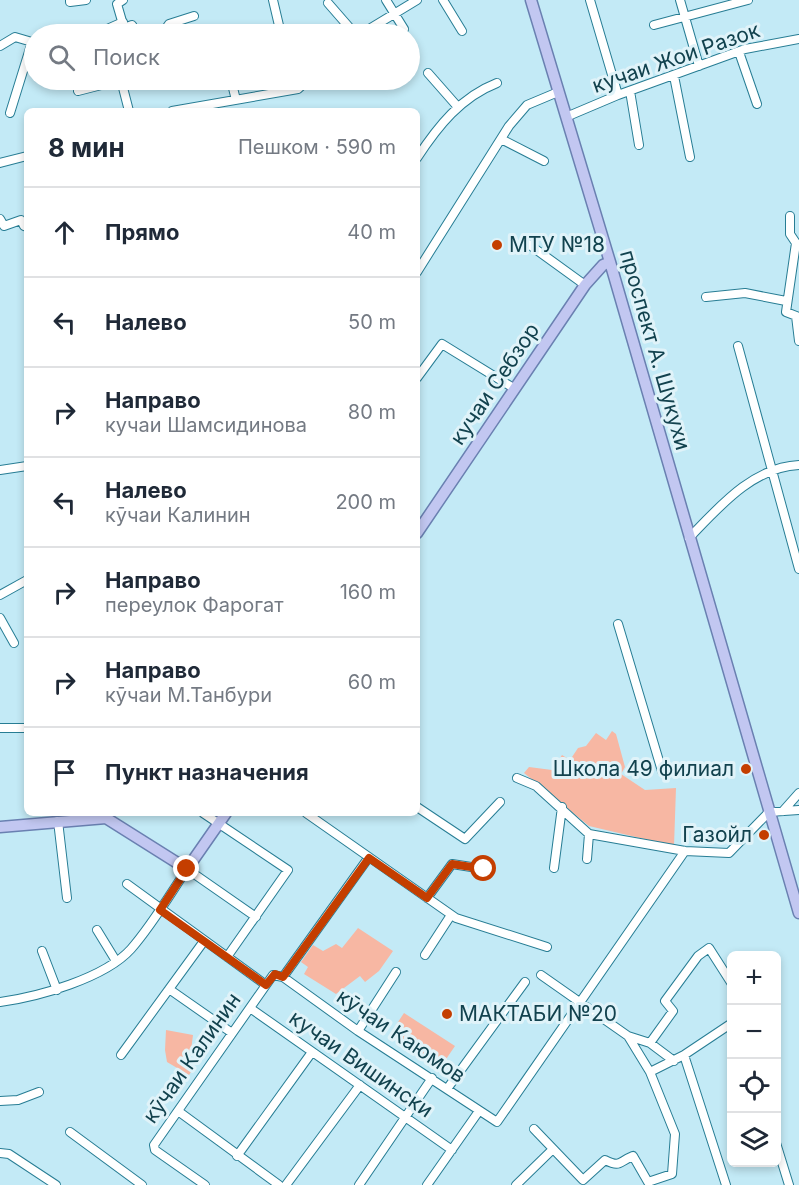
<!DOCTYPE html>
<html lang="ru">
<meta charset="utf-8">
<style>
body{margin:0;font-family:Inter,sans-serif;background:#f2f2f3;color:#1f2937}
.controls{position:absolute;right:18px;bottom:18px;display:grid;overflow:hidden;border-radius:9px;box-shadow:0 3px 9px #0003}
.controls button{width:54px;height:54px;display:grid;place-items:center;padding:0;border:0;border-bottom:2px solid #e0e1e3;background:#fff;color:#1f2937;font:30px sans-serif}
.stop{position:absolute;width:18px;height:18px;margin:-14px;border:4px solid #c43e00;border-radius:50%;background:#fff}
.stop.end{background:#c43e00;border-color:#fff;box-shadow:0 2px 6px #0008}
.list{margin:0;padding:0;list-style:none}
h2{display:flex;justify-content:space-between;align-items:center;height:78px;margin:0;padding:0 24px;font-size:26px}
h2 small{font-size:20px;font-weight:400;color:#747a83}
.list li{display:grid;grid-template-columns:39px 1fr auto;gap:18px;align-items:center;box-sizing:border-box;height:90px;padding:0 24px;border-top:2px solid #e0e1e3}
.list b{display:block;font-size:22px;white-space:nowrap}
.list p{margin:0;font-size:20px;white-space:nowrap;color:#747a83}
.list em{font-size:20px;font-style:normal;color:#747a83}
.icon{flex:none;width:33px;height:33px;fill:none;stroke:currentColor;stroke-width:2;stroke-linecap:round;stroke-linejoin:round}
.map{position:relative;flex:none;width:799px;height:1185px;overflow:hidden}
.search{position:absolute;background:#fff;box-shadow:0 3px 9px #0003;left:24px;top:24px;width:396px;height:66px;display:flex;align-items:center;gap:15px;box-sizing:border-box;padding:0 21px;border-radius:33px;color:#747a83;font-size:22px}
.panel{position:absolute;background:#fff;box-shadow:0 3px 9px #0003;left:24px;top:108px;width:396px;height:708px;border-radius:9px}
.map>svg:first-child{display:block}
.green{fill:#f7b7a3}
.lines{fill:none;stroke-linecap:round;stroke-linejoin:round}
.minor-casing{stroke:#277d94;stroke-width:10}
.major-casing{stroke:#6a80b1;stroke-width:13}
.minor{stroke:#fff;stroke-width:8}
.major{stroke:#c2c7f1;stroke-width:10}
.route{stroke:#c43e00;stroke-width:8}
.poi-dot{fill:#c43e00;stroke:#e0f3f9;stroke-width:2}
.labels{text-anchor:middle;stroke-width:6;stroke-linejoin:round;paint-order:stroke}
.street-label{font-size:21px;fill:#12424e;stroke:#e0f3f9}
.poi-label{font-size:21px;fill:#12424e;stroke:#e0f3f9;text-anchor:start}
</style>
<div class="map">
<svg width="799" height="1185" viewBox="0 0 799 1185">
<rect width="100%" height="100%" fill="#c3eaf6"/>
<path class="green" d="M 612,731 L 616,734 L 625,767 L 621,774 L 645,790 L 676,788 L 674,846 L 589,826 L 524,773 L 529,767 L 552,770 L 562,755 L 570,760 L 578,748 L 586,746 L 596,733 L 606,740 Z
M 358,928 L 393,951 L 379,971 L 365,982 L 360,976 L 336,994 L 304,974 L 308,967 L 301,962 L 313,945 L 323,951 L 336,944 L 342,948 Z
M 404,1013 L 455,1046 L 440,1068 L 390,1034 Z
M 166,1030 L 193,1035 L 189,1066 L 193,1069 L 189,1075 L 167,1062 L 165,1050 Z"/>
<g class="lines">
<g class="minor-casing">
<path id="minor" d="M 70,0 L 70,2 L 86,0
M 123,0 L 117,4 L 124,28 L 132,25 L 137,34
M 273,0 L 281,34
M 386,0 L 404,29
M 443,0 L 462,31
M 590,0 L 618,95
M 680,0 L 699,66
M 328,3 L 355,34
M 654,25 L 748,0
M 106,34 L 105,30 L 123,22
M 162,34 L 169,24 L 194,16
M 361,34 L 417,0
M 0,46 L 15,37 L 32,42 L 10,113
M 739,52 L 757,104
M 428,73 L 457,106
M 674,76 L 690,157
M 121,80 L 129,111
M 231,80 L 236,100
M 78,91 L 121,80
M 630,91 L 639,145
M 172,111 L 298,89 L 308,80
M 566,117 L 618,95 L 745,49 L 799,39
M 501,139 L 544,161
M 417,158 C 438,126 461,97 497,83
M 0,163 L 27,156
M 790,216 L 790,234 L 796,243 L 786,312 L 799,317
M 0,219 L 4,226 L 21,220 L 24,226 L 27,227
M 527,243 L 585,285
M 417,272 L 509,126 L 527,105 L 558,92
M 706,297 L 745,293 L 786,301
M 796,316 L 799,341
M 738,346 L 799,569
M 417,378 L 442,344 L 515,389
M 0,470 L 27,466
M 689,538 C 719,507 753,467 799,465
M 0,595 L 27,580
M 0,618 L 14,643
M 618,624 L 662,771
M 0,728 L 27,728
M 517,778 L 536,786 L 589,834 L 685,851 L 729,853 L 769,812 L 799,810
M 417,807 L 465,839 L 500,802
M 783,811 L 799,793
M 203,813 L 288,870 L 227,957
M 306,813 L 456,918 L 547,947
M 58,821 L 67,898
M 587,859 L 589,834
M 554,868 L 562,807
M 127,884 L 266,985
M 427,898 L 452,864 L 484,869
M 97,930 L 116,961
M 42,951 L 57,990
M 425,955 L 451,915
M 283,977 L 369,857
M 169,989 L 232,1033
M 0,1002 C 38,997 105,978 131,949 C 152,925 169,896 187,869 L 256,917
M 250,1008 L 452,1150
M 358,1031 L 396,972
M 628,1036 L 650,1043 L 674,1061
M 650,1043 L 673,1011 L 665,1001 L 698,956 L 709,948 L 732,984
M 121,1055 L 204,941
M 684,1055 L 726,1185
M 650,1072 L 684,1055 L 732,1023
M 447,1089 L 525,982
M 0,1101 L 18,1100 L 39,1092
M 178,1111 L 279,1185
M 534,1129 L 583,1180 L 605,1160 C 621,1168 618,1162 633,1156 L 648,1182 L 672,1174 L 675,1134 L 650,1072 L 628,1036 L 541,975
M 70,1132 L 142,1185
M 776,1143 L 789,1185
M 0,1153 L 9,1154 L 56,1185
M 237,1156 L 312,1052
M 205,1185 L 155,1150 L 154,1145 L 273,975 L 283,977 L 358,1031 L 497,1122 L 685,851
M 286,1185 L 360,1085
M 359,1185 L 432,1078
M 427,1185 L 479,1111
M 516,1185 L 553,1149"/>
</g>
<g class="major-casing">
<path id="major" d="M 531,0 L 610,262 L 799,913
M 417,533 L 585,285 L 603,265 L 610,262
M 0,827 L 106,818 L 187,869 L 226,813"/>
</g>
<use href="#minor" class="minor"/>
<use href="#major" class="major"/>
</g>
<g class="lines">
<path class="route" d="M 187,869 L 160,910 L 266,985 L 275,974 L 283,977 L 369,858 L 427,898 L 452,864 L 484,869"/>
</g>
<g class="poi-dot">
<circle cx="497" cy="245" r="6"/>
<circle cx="746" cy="769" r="6"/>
<circle cx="764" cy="835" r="6"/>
<circle cx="447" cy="1014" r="6"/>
</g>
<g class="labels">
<g class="street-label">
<text transform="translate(676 58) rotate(-19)" y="7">кучаи Жои Разок</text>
<text transform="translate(655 350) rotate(74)" y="7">проспект А. Шукухи</text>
<text transform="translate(495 384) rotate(-56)" y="7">кучаи Себзор</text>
<text transform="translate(401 1036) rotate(34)" y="7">кӯчаи Каюмов</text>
<text transform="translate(192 1058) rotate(-55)" y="7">кӯчаи Калинин</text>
<text transform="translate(361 1064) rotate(35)" y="7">кучаи Вишински</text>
</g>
<g class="poi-label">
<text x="509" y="252">МТУ №18</text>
<text x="734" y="776" text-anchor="end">Школа 49 филиал</text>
<text x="752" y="842" text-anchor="end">Газойл</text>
<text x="459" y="1021">МАКТАБИ №20</text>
</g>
</g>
</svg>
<div class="controls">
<button>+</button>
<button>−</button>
<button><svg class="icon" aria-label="locate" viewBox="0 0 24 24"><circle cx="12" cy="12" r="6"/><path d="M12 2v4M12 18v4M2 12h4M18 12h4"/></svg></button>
<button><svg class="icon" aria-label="layers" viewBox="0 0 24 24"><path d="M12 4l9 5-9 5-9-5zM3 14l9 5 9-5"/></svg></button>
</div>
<div class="stop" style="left:484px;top:869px"></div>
<div class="stop end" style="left:187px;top:869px"></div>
<div class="search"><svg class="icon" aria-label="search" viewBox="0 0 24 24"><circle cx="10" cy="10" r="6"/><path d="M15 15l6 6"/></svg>Поиск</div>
<section class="panel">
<h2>8 мин<small>Пешком · 590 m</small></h2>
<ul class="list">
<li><svg class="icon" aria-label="ahead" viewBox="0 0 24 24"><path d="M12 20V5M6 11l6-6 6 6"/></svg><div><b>Прямо</b></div><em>40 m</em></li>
<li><svg class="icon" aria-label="left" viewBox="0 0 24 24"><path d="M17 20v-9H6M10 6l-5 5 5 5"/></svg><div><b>Налево</b></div><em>50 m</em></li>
<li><svg class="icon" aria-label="right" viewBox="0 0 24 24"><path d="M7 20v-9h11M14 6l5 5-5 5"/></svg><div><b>Направо</b><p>кучаи Шамсидинова</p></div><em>80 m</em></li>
<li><svg class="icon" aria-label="left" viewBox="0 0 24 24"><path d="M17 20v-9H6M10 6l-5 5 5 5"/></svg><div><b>Налево</b><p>кӯчаи Калинин</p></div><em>200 m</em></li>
<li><svg class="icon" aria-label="right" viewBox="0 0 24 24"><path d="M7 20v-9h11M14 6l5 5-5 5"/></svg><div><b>Направо</b><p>переулок Фарогат</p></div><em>160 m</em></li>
<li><svg class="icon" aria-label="right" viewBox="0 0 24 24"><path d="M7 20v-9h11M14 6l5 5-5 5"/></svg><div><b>Направо</b><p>кӯчаи М.Танбури</p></div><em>60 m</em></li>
<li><svg class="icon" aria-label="arrive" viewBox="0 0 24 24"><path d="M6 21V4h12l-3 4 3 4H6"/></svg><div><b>Пункт назначения</b></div></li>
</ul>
</section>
</div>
